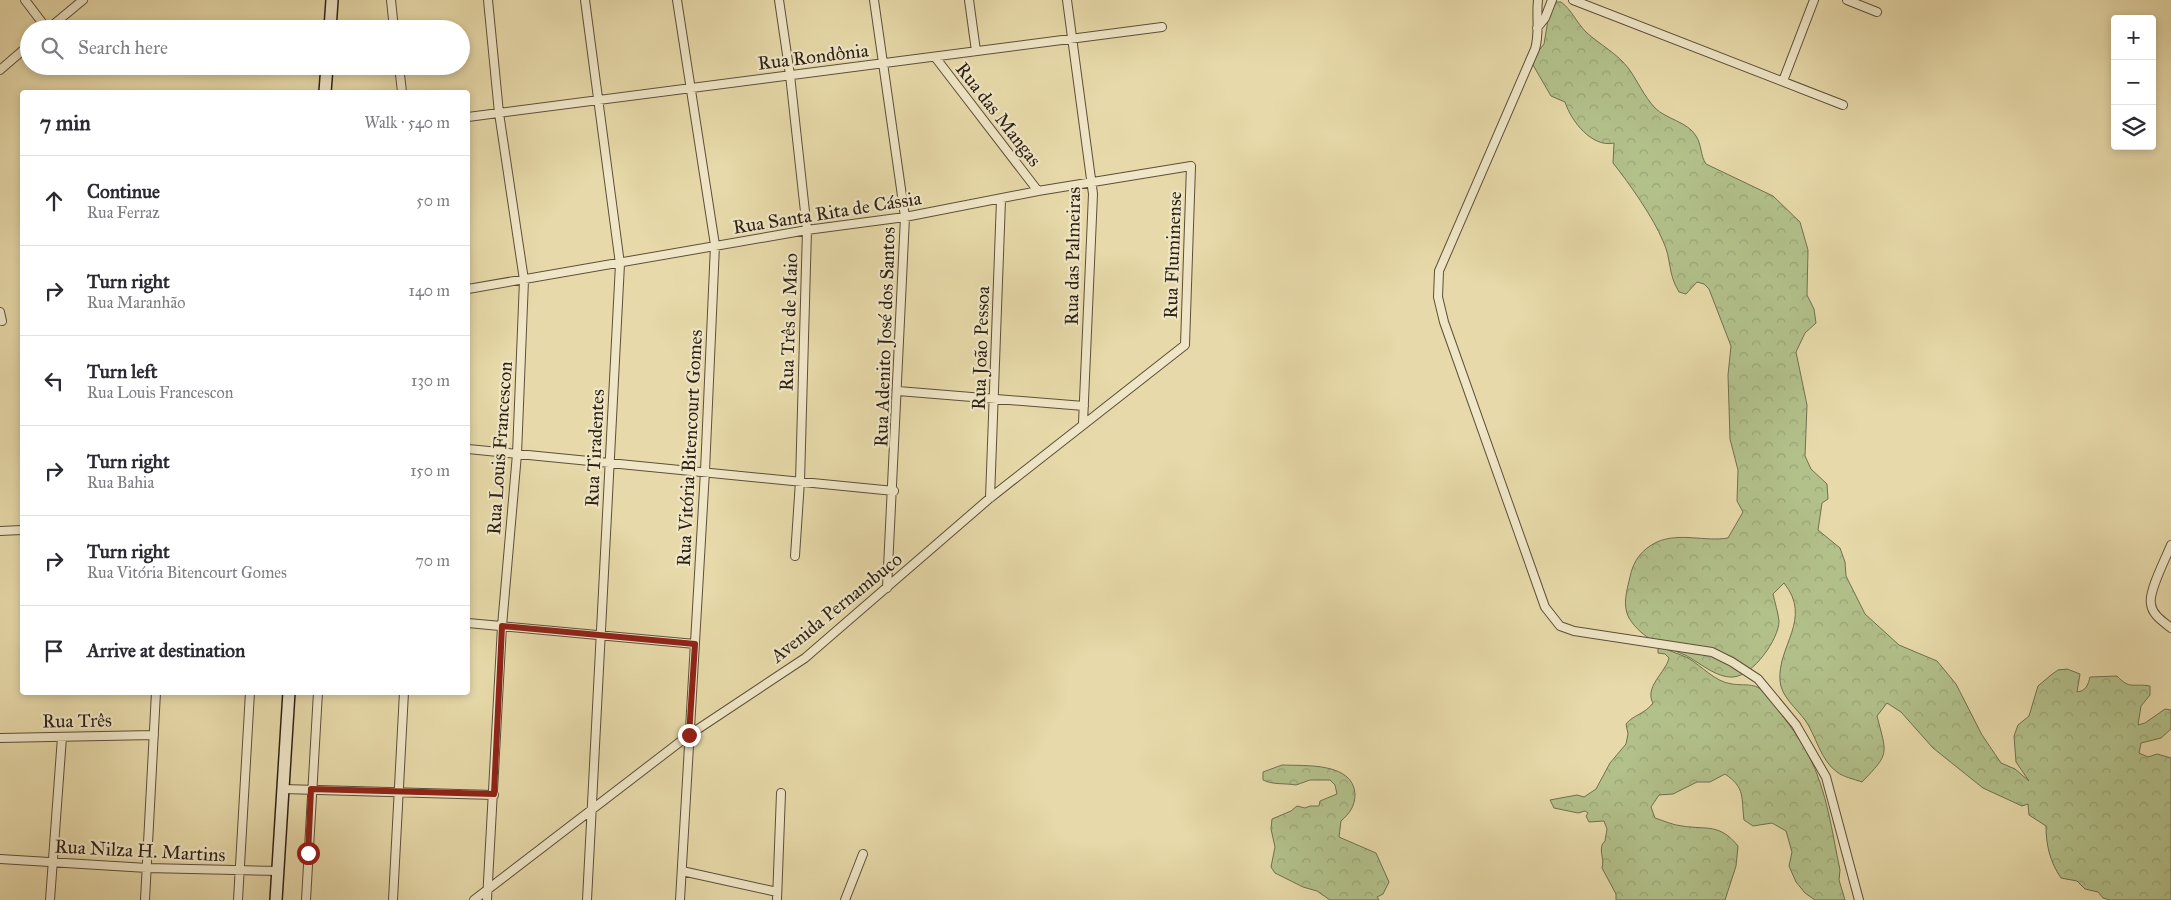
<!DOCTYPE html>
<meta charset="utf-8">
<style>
body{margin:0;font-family:"IM FELL Great Primer",serif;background:#f7f7f7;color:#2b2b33}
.controls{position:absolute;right:15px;top:15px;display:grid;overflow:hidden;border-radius:5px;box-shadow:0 2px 8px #0003}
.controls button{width:45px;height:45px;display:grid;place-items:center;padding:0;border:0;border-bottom:1px solid #e1e1e2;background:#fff;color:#2b2b33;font:25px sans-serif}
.stop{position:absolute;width:15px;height:15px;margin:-11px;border:4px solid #8f2418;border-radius:50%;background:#fff}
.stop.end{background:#8f2418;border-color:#fff;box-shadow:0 1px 5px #0008}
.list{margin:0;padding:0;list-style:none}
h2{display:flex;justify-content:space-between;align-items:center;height:65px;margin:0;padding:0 20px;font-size:21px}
h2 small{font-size:16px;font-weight:400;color:#7c7c81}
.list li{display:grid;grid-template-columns:32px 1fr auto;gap:15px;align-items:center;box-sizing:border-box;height:90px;padding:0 20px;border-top:1px solid #e1e1e2}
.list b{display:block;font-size:19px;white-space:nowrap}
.list p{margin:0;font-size:16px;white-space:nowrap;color:#7c7c81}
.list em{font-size:16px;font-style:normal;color:#7c7c81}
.icon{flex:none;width:28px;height:28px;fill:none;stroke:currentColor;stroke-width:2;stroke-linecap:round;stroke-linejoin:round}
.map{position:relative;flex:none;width:2171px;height:900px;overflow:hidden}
.search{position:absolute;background:#fff;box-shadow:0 2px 8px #0003;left:20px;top:20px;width:450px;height:55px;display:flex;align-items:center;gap:12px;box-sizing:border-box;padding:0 18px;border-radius:28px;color:#7c7c81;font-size:19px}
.panel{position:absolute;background:#fff;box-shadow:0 2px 8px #0003;left:20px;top:90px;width:450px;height:605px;border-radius:5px}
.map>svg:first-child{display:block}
.forest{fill:url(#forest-crowns);stroke:#707050}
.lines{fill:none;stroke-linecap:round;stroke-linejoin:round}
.minor-casing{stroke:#5c4f3a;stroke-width:10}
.secondary-casing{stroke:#2d2115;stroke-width:14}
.minor{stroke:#efe6c7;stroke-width:8}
.secondary{stroke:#efe6c7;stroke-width:11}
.route{stroke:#8f2418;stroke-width:6}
.labels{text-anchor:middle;stroke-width:4.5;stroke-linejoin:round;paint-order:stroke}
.street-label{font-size:19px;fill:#2d2115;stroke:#efe6c7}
</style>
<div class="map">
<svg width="2171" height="900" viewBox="0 0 2171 900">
<defs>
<pattern id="forest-crowns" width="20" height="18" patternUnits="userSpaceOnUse" patternTransform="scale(1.25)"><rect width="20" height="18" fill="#b2c08a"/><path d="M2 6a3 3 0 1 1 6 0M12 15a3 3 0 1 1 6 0" fill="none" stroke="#99a576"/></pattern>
</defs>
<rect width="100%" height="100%" fill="#e7d9a9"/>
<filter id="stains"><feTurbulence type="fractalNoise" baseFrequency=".004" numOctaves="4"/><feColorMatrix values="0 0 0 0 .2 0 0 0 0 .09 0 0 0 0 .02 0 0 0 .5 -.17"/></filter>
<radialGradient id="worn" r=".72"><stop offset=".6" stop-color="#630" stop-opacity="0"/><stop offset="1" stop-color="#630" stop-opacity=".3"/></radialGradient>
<path class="forest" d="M 1554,2 L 1561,2 C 1572,10 1576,22 1586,32 C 1600,45 1617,53 1629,69 C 1638,82 1644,96 1655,108 C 1666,119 1688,122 1696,136 C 1702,145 1700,155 1706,164 L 1773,196 L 1800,222 L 1808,250 L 1807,295 L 1814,309 L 1816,323 L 1805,333 L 1796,352 L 1807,405 L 1805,456 L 1811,469 L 1827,484 L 1828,499 L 1822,503 L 1818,530 L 1840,548 L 1845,562 L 1846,576 L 1865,614 L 1899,645 L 1937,661 L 1956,684 L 1982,735 L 2001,763 L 2015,769 L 2029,781 L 2016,762 L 2014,736 L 2018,725 L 2029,716 L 2038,686 L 2051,675 L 2058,670 L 2067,669 L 2080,674 L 2077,692 C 2086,691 2088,685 2090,677 L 2117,676 C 2130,690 2133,683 2150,686 L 2150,695 L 2141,706 L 2138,725 L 2145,723 L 2165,709 L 2171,710 L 2171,729 L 2161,738 L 2141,743 L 2139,753 L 2148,757 L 2157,754 L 2171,758 L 2171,900 L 2110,900 L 2103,898 L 2098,892 L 2085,889 L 2077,881 L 2061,878 C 2050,862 2046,845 2046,826 L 2029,815 L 2028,804 L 2022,806 L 1983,788 L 1933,748 L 1901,712 L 1887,703 L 1877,716 C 1887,755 1890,753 1862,782 C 1854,779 1843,777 1837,772 C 1820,760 1816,735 1805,720 C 1796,708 1781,696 1780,681 C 1777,646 1813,619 1784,583 L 1773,594 C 1775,603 1778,612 1779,621 C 1779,639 1753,676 1733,677 C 1716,678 1699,662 1685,655 C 1663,646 1642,639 1629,618 C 1622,605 1627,590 1630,577 C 1633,561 1642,549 1657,542 C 1680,532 1705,542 1728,538 L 1743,512 L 1737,501 L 1738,470 L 1730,439 L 1728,375 L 1731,346 L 1709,289 L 1704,284 L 1697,282 L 1686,294 L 1679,292 C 1667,272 1672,260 1663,241 C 1653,217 1629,183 1613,163 L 1614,143 C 1592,148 1571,121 1565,102 L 1551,96 L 1533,65 L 1533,58 L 1544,44 L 1550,8 Z
M 1662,647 C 1671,652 1680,654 1688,658 C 1702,666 1715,682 1732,684 C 1745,686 1755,682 1765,693 C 1780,713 1798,734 1809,756 C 1827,791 1832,832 1840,870 L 1839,880 L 1845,900 L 1815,900 L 1805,893 L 1796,882 L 1789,866 L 1792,852 L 1786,831 L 1772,823 L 1753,826 L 1744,820 C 1741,798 1746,788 1725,774 L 1710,782 L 1697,782 L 1673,794 L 1659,795 L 1651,807 L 1655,818 C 1664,821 1673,825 1682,826 C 1708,830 1719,823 1738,846 L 1736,866 L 1725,900 L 1616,900 L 1616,894 L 1602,868 C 1605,858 1597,848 1605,841 L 1607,829 L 1604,821 L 1589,822 L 1586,816 L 1588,813 L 1585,811 L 1578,813 L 1554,808 L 1550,800 L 1577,795 L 1584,797 L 1596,789 L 1610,763 L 1626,744 L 1628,734 L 1626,724 C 1633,715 1645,714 1653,703 C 1644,687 1666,672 1669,658 L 1665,654 L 1658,653 L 1658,649 Z
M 1282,765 C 1305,766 1353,762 1355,794 C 1355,806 1350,813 1341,821 L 1339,837 L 1376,853 L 1389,882 L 1383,894 L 1377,897 L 1379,900 L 1330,900 L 1317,891 L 1303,887 L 1275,873 L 1271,867 L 1275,847 L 1271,829 L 1272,819 L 1291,811 L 1297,806 L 1305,808 L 1310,806 L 1319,806 L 1320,801 L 1337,794 L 1335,785 L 1330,780 L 1310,780 L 1296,785 C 1285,783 1273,785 1263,780 L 1263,772 Z"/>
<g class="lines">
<g class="minor-casing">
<path id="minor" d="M 25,0 L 47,29
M 391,0 L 394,29
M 585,0 L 620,264 L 587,900
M 677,0 L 715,245 L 705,471 L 680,900
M 779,0 L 790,75 L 807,230 L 800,481 L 795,556
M 874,0 L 905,217 L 887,588
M 969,0 L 976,51
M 1067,0 L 1093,194 L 1083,423
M 1538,0 C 1536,16 1540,33 1535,49 L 1439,271 L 1438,297 L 1444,322 L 1545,607 L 1560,626 L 1574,631 L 1712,652 L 1732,662 L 1758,679 L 1796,725 L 1826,777 L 1859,900
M 1573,0 L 1843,105
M 1847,0 L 1877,12
M 1537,28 L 1545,18 L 1552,0
M 48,29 L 83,0
M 935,57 L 1038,191
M 399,66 L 402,92
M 0,70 L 29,45
M 1783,81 L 1814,0
M 468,117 L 1162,27
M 468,289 L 807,230 L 905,217 L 1038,191 L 1191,166 L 1185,345 L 990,498 L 805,658 L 689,735 L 474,900
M 0,312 L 2,321
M 898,391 L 1084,406
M 468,449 L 894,491
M 990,498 L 1001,200
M 0,531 L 22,530
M 2171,545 C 2166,558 2148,592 2151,604 C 2152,615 2164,622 2171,628
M 468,623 L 695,644
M 0,738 L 154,735
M 283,789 L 494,795
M 0,859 L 147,868 L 278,871
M 682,871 L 777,892
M 50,900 L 62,737
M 145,900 L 156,692
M 238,900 L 250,692
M 306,900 L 318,692
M 393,900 L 404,692
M 487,900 L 502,626 L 517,454 L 524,280 L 499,113 L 488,0
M 777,900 L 781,793
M 845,900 L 863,854"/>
</g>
<g class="secondary-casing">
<path id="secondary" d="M 330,29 L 332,0
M 325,92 L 327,66
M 276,900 L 289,692"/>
</g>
<use href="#minor" class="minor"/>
<use href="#secondary" class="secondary"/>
</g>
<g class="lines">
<path class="route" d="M 308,853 L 311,789 L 494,794 L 502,626 L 695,644 L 689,735"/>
</g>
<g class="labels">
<g class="street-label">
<text transform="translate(813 56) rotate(-7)" y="7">Rua Rondônia</text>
<text transform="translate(999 114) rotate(52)" y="7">Rua das Mangas</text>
<text transform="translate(827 212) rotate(-9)" y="7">Rua Santa Rita de Cássia</text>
<text transform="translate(1172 255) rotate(-88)" y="7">Rua Fluminense</text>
<text transform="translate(1072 256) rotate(-89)" y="7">Rua das Palmeiras</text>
<text transform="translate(788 322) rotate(-88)" y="7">Rua Três de Maio</text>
<text transform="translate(884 337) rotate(-88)" y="7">Rua Adenito José dos Santos</text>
<text transform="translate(980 348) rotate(-88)" y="7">Rua João Pessoa</text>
<text transform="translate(499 448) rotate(-86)" y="7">Rua Louis Francescon</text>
<text transform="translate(594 448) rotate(-87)" y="7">Rua Tiradentes</text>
<text transform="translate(689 448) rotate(-87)" y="7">Rua Vitória Bitencourt Gomes</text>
<text transform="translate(836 607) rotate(-39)" y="7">Avenida Pernambuco</text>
<text transform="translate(77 720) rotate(-1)" y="7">Rua Três</text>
<text transform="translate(140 850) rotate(3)" y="7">Rua Nilza H. Martins</text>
</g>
</g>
<rect width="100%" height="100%" filter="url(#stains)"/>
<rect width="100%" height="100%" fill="url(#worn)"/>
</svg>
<div class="controls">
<button>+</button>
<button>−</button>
<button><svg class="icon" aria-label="layers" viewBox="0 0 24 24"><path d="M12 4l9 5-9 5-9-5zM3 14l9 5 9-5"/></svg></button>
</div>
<div class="stop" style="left:308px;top:853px"></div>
<div class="stop end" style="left:689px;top:735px"></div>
<div class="search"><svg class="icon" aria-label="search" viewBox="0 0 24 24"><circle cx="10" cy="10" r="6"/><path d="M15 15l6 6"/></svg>Search here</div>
<section class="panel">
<h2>7 min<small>Walk · 540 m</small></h2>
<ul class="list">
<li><svg class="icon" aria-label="ahead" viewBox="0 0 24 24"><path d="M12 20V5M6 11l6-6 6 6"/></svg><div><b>Continue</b><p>Rua Ferraz</p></div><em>50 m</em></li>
<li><svg class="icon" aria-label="right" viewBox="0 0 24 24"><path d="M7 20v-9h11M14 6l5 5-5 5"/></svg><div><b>Turn right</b><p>Rua Maranhão</p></div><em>140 m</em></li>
<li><svg class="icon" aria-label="left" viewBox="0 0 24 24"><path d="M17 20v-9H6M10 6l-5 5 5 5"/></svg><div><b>Turn left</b><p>Rua Louis Francescon</p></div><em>130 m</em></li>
<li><svg class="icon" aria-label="right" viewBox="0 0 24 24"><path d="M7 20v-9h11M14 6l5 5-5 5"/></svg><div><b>Turn right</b><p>Rua Bahia</p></div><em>150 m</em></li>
<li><svg class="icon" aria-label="right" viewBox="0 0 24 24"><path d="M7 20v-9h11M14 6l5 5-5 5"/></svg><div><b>Turn right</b><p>Rua Vitória Bitencourt Gomes</p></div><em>70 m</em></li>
<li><svg class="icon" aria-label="arrive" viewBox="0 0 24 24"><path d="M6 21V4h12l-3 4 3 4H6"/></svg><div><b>Arrive at destination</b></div></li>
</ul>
</section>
</div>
